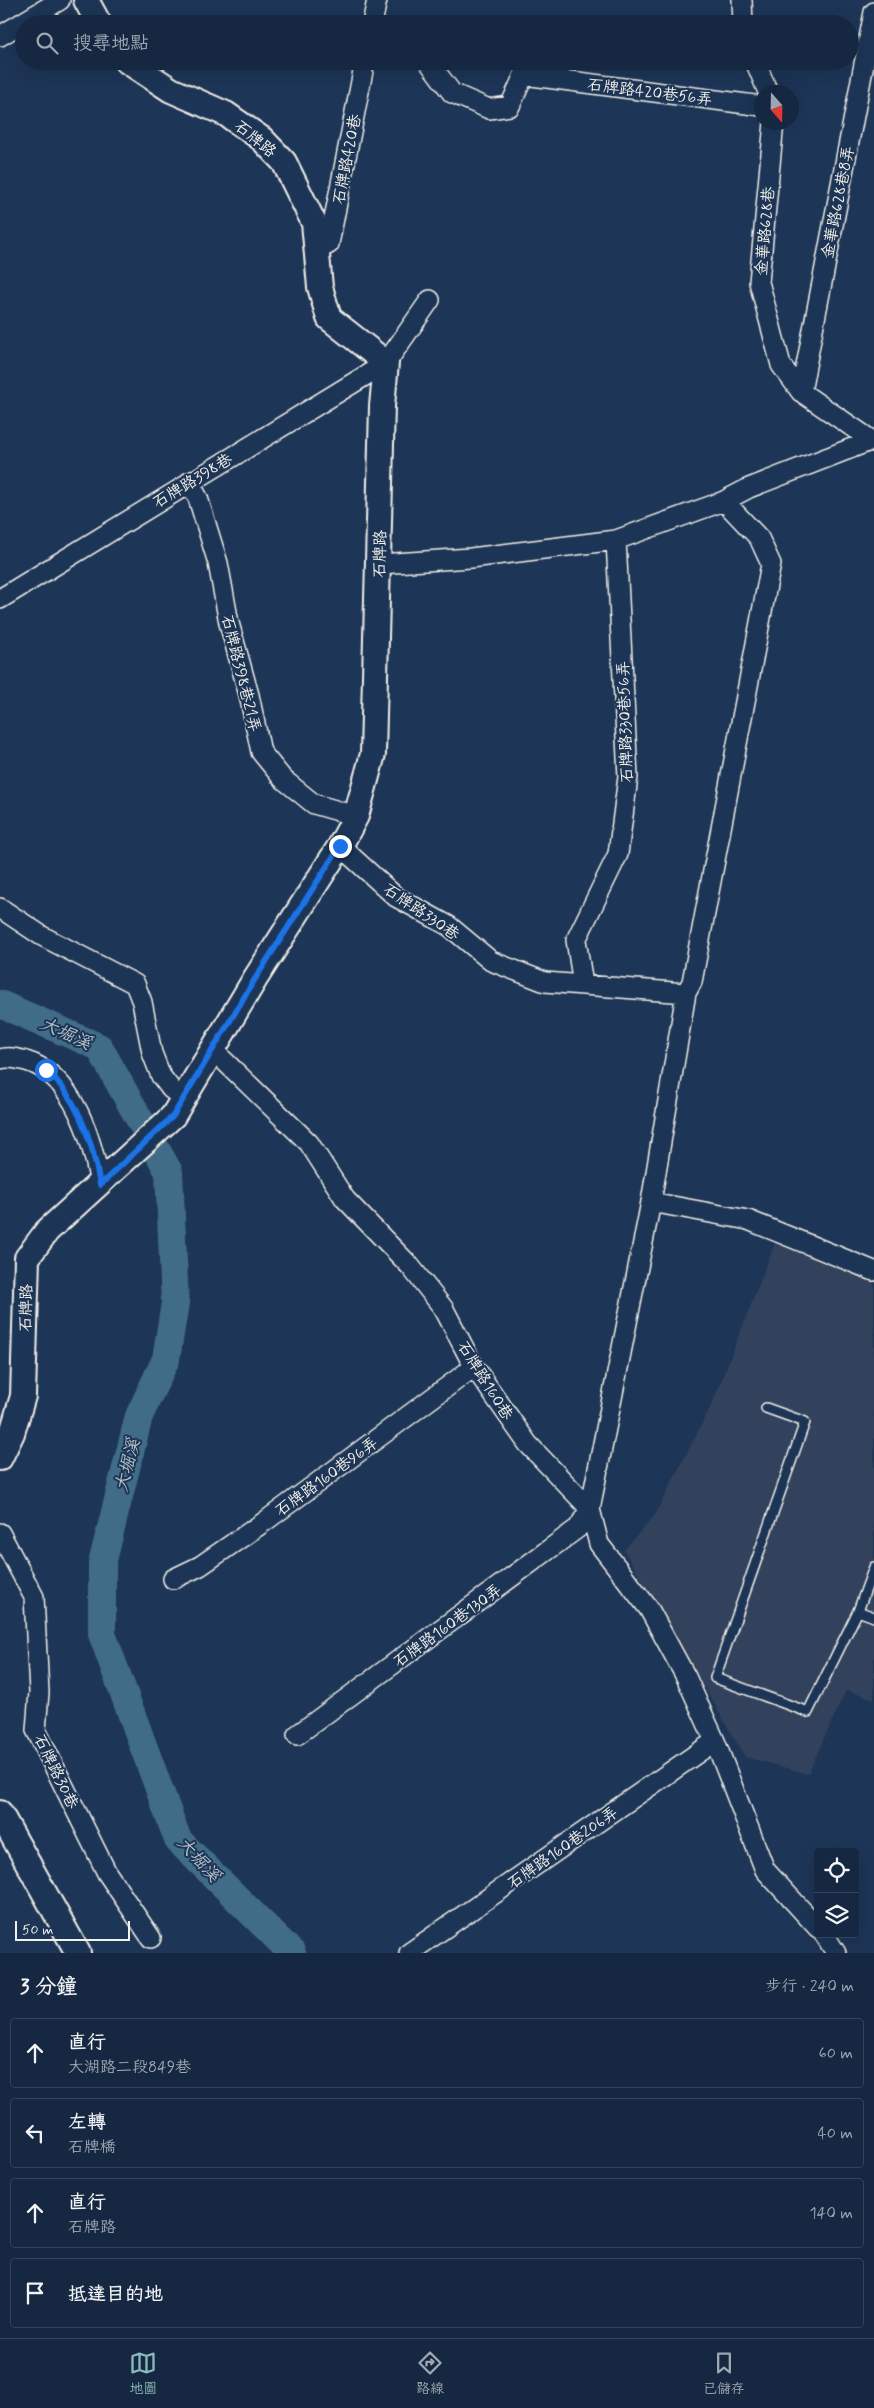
<!DOCTYPE html>
<html lang="zh-TW">
<meta charset="utf-8">
<style>
body{margin:0;font-family:Mynerve,"LXGW WenKai TC",sans-serif;background:#1f3048;color:#f1f3f6}
.controls{position:absolute;right:15px;bottom:15px;display:grid;overflow:hidden;border-radius:5px;box-shadow:0 5px 20px #0002}
.controls button{width:45px;height:45px;display:grid;place-items:center;padding:0;border:0;border-bottom:1px solid #35445a;background:#162841;color:#f1f3f6;font:25px sans-serif}
.compass{position:absolute;left:754px;top:85px;width:45px;height:45px;border-radius:50%;background:#162841;box-shadow:0 5px 20px #0002;rotate:160deg}
.scale{position:absolute;left:15px;bottom:12px;width:115px;box-sizing:border-box;padding-left:5px;border:2px solid #f4f1e8;border-top:0;font-size:14px;line-height:18px;white-space:nowrap;color:#f4f1e8;-webkit-text-stroke:4px #1d3557;paint-order:stroke}
.stop{position:absolute;width:15px;height:15px;margin:-11px;border:4px solid #1a73e8;border-radius:50%;background:#fff}
.stop.end{background:#1a73e8;border-color:#fff;box-shadow:0 1px 5px #0008}
.list{margin:0;padding:0;list-style:none}
h2{display:flex;justify-content:space-between;align-items:center;height:65px;margin:0;padding:0 20px;font-size:21px}
h2 small{font-size:16px;font-weight:400;color:#9ea6b1}
.list li{display:grid;grid-template-columns:32px 1fr auto;gap:15px;align-items:center;box-sizing:border-box;height:70px;margin:0 10px 10px;padding:0 10px;border:1px solid #35445a;border-radius:5px}
.list b{display:block;font-size:19px;white-space:nowrap}
.list p{margin:0;font-size:16px;white-space:nowrap;color:#9ea6b1}
.list em{font-size:16px;font-style:normal;color:#9ea6b1}
.icon{flex:none;width:28px;height:28px;fill:none;stroke:currentColor;stroke-width:2;stroke-linecap:round;stroke-linejoin:round}
.map{position:relative;flex:none;width:874px;height:1953px;overflow:hidden}
.search{position:absolute;background:#162841;box-shadow:0 5px 20px #0002;left:15px;right:15px;top:15px;height:55px;display:flex;align-items:center;gap:12px;box-sizing:border-box;padding:0 18px;border-radius:28px;color:#9ea6b1;font-size:19px}
.sheet{height:385px;background:#162841}
nav{display:flex;justify-content:space-around;align-items:center;box-sizing:border-box;height:70px;border-top:1px solid #35445a;background:#162841;font-size:14px;color:#9ea6b1}
nav a{display:grid;justify-items:center;gap:2px}
nav .on{color:#8bbbb9}
.map>svg:first-child{display:block}
.built{fill:#31425c}
.lines{fill:none;stroke-linecap:round;stroke-linejoin:round}
.river{stroke:#416c87;stroke-width:28}
.service-casing{stroke:#f4f1e8;stroke-width:12}
.minor-casing{stroke:#f4f1e8;stroke-width:22}
.tertiary-casing{stroke:#f4f1e8;stroke-width:28}
.service{stroke:#1d3557;stroke-width:9}
.minor{stroke:#1d3557;stroke-width:19}
.tertiary{stroke:#1d3557;stroke-width:24}
.route{stroke:#1a73e8;stroke-width:6}
.labels{text-anchor:middle;stroke-width:4;stroke-linejoin:round;paint-order:stroke}
.street-label{font-size:16px;fill:#f4f1e8;stroke:#1d3557}
.water-label{font-size:18px;font-style:italic;fill:#b5c2c6;stroke:#1d3557}
</style>
<div class="map">
<svg width="874" height="1953" viewBox="0 0 874 1953">
<rect width="100%" height="100%" fill="#1d3557"/>
<filter id="ink" filterUnits="userSpaceOnUse"><feTurbulence type="fractalNoise" baseFrequency=".02" numOctaves="2"/><feDisplacementMap in="SourceGraphic" scale="10" xChannelSelector="R" yChannelSelector="G"/><feConvolveMatrix kernelMatrix="1 2 1 2 8 2 1 2 1" color-interpolation-filters="sRGB"/></filter>
<g filter="url(#ink)">
<path class="built" d="M 782,1225 L 874,1259 L 874,1699 L 846,1690 L 808,1774 L 745,1757 L 624,1550 L 655,1515 L 713,1402 Z"/>
<g class="lines">
<path class="river" d="M 0,1004 L 99,1047 L 169,1172 L 175,1303 L 166,1359 L 139,1416 L 102,1564 L 102,1634 L 178,1840 L 292,1953"/>
<g class="service-casing">
<path id="service" d="M 766,1408 L 805,1422 L 715,1678 L 808,1712 L 858,1611 L 874,1567
M 858,1611 L 874,1617"/>
</g>
<g class="minor-casing">
<path id="minor" d="M 742,0 L 743,24
M 372,24 L 377,0
M 0,36 L 60,0
M 428,61 L 452,93 L 489,109 L 510,106 L 524,75 L 762,106
M 755,61 L 768,92
M 774,122 L 759,282 L 781,365 L 801,392 L 874,442
M 318,250 L 329,244 L 365,61
M 801,392 L 874,12
M 189,482 L 198,498 L 218,563 L 229,623 L 249,695 L 261,752 L 283,779 L 314,804 L 356,816
M 379,564 L 471,558 L 616,540 L 724,501 L 749,488 L 870,441
M 0,599 L 386,363 L 430,300
M 340,846 L 396,897 L 449,926 L 491,961 L 545,982 L 686,993
M 0,908 L 42,936 L 135,984 L 142,1002 L 152,1053 L 161,1076 L 171,1089 L 184,1099
M 583,984 L 576,940 L 618,854 L 628,777 L 616,540
M 213,1050 L 309,1143 L 345,1199 L 410,1266 L 444,1309 L 474,1367 L 528,1444 L 590,1509 L 599,1544 L 649,1609 L 686,1677 L 715,1741 L 765,1870 L 818,1928
M 0,1059 C 9,1056 18,1059 26,1061 C 74,1075 93,1142 100,1185
M 651,1202 L 748,1220 L 874,1271
M 0,1533 L 34,1597 L 39,1692 L 36,1730 L 107,1873 L 151,1938
M 173,1579 L 200,1566 L 264,1522 L 474,1367
M 297,1735 L 578,1528 L 590,1509 L 651,1202 L 686,993 L 692,982 L 771,564 L 759,538 L 724,501
M 824,1934 L 836,1953
M 409,1953 L 715,1741"/>
</g>
<g class="tertiary-casing">
<path id="tertiary" d="M 86,0 L 99,24
M 0,1458 L 12,1433 L 23,1396 L 27,1258 L 47,1231 L 173,1116 L 255,979 L 340,846 L 356,816 L 373,754 L 382,406 L 386,363 L 329,318 L 320,287 L 314,223 L 284,162 L 262,139 L 226,114 L 171,90 L 127,61
M 0,1813 L 78,1953"/>
</g>
<use href="#service" class="service"/>
<use href="#minor" class="minor"/>
<use href="#tertiary" class="tertiary"/>
</g>
</g>
<g class="lines" filter="url(#ink)">
<path class="route" d="M 46,1070 C 79,1099 93,1142 100,1185 L 173,1116 L 255,979 L 340,846"/>
</g>
<g class="labels">
<g class="street-label">
<text transform="translate(650 91) rotate(7)" y="6">石牌路420巷56弄</text>
<text transform="translate(256 138) rotate(39)" y="6">石牌路</text>
<text transform="translate(346 159) rotate(-79)" y="6">石牌路420巷</text>
<text transform="translate(837 202) rotate(-79)" y="6">金華路628巷8弄</text>
<text transform="translate(764 231) rotate(-85)" y="6">金華路628巷</text>
<text transform="translate(192 480) rotate(-31)" y="6">石牌路398巷</text>
<text transform="translate(379 554) rotate(-89)" y="6">石牌路</text>
<text transform="translate(242 673) rotate(76)" y="6">石牌路398巷21弄</text>
<text transform="translate(624 722) rotate(-92)" y="6">石牌路330巷56弄</text>
<text transform="translate(422 911) rotate(34)" y="6">石牌路330巷</text>
<text transform="translate(25 1308) rotate(-89)" y="6">石牌路</text>
<text transform="translate(486 1380) rotate(58)" y="6">石牌路160巷</text>
<text transform="translate(326 1476) rotate(-36)" y="6">石牌路160巷96弄</text>
<text transform="translate(447 1625) rotate(-36)" y="6">石牌路160巷130弄</text>
<text transform="translate(57 1771) rotate(64)" y="6">石牌路30巷</text>
<text transform="translate(562 1847) rotate(-35)" y="6">石牌路160巷206弄</text>
</g>
<g class="water-label">
<text transform="translate(66 1033) rotate(24)" y="6">大堀溪</text>
<text transform="translate(127 1465) rotate(-76)" y="6">大堀溪</text>
<text transform="translate(199 1859) rotate(47)" y="6">大堀溪</text>
</g>
</g>
</svg>
<div class="controls">
<button><svg class="icon" aria-label="locate" viewBox="0 0 24 24"><circle cx="12" cy="12" r="6"/><path d="M12 2v4M12 18v4M2 12h4M18 12h4"/></svg></button>
<button><svg class="icon" aria-label="layers" viewBox="0 0 24 24"><path d="M12 4l9 5-9 5-9-5zM3 14l9 5 9-5"/></svg></button>
</div>
<svg class="compass" viewBox="-18 -18 36 36"><path d="M0-13l5 13h-10z" fill="#e53935"/><path d="M0 13l5-13h-10z" fill="#9ea6b1"/></svg>
<div class="scale">50 m</div>
<div class="stop" style="left:46px;top:1070px"></div>
<div class="stop end" style="left:340px;top:846px"></div>
<div class="search"><svg class="icon" aria-label="search" viewBox="0 0 24 24"><circle cx="10" cy="10" r="6"/><path d="M15 15l6 6"/></svg>搜尋地點</div>
</div>
<section class="sheet">
<h2>3 分鐘<small>步行 · 240 m</small></h2>
<ul class="list">
<li><svg class="icon" aria-label="ahead" viewBox="0 0 24 24"><path d="M12 20V5M6 11l6-6 6 6"/></svg><div><b>直行</b><p>大湖路二段849巷</p></div><em>60 m</em></li>
<li><svg class="icon" aria-label="left" viewBox="0 0 24 24"><path d="M17 20v-9H6M10 6l-5 5 5 5"/></svg><div><b>左轉</b><p>石牌橋</p></div><em>40 m</em></li>
<li><svg class="icon" aria-label="ahead" viewBox="0 0 24 24"><path d="M12 20V5M6 11l6-6 6 6"/></svg><div><b>直行</b><p>石牌路</p></div><em>140 m</em></li>
<li><svg class="icon" aria-label="arrive" viewBox="0 0 24 24"><path d="M6 21V4h12l-3 4 3 4H6"/></svg><div><b>抵達目的地</b></div></li>
</ul>
</section>
<nav>
<a class="on"><svg class="icon" aria-label="map" viewBox="0 0 24 24"><path d="M3 6l6-2 6 2 6-2v14l-6 2-6-2-6 2zM9 4v14M15 6v14"/></svg>地圖</a>
<a><svg class="icon" aria-label="directions" viewBox="0 0 24 24"><path d="M12 3l9 9-9 9-9-9zM9 14v-3h6M13 9l2 2-2 2"/></svg>路線</a>
<a><svg class="icon" aria-label="saved" viewBox="0 0 24 24"><path d="M7 4h10v16l-5-4-5 4z"/></svg>已儲存</a>
</nav>
